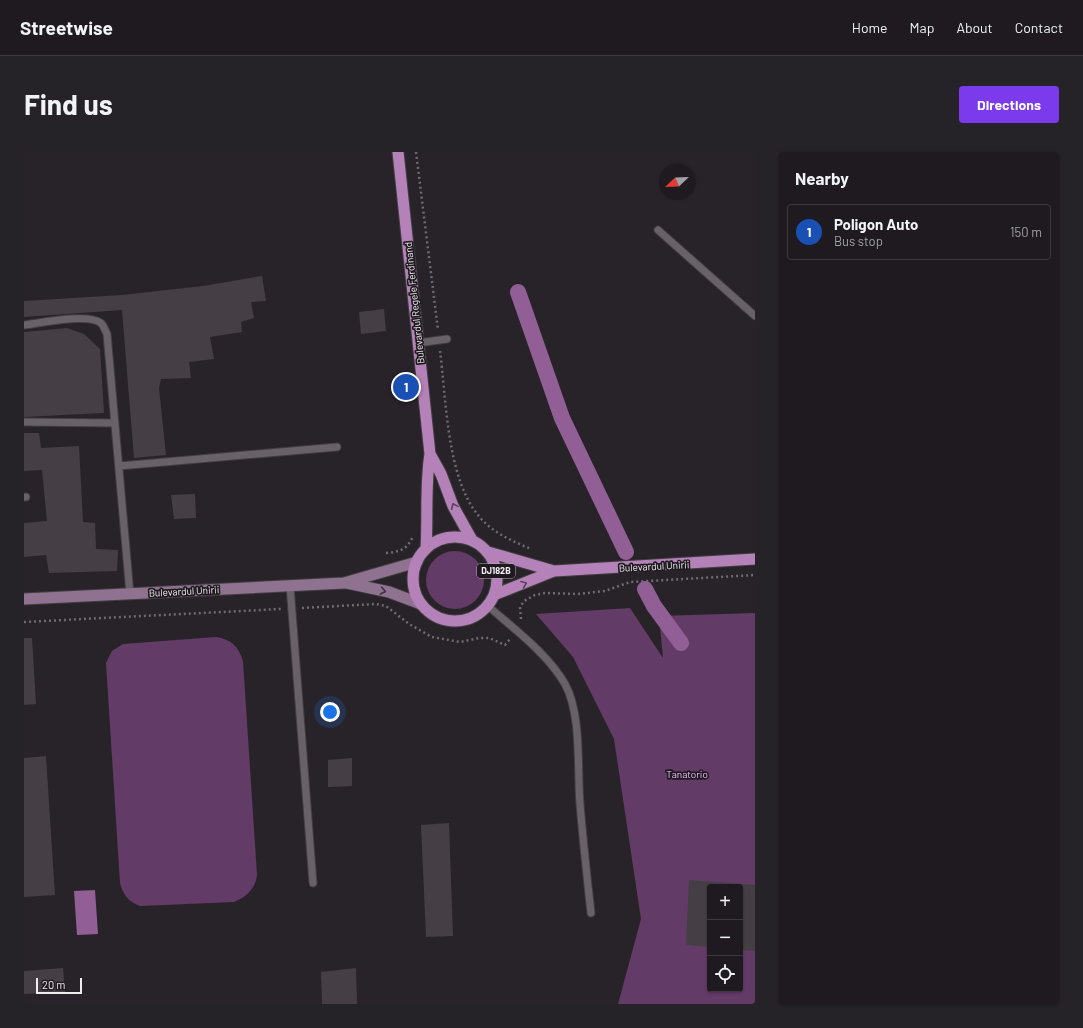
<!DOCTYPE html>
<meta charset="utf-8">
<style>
body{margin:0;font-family:Barlow,sans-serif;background:#262328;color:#f1f3f6}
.controls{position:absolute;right:12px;bottom:12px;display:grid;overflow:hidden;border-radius:4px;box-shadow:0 1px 3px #0004}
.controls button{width:36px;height:36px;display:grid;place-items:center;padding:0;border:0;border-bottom:1px solid #3c383d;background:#1e1a1f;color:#f1f3f6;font:20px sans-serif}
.compass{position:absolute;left:635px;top:12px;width:36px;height:36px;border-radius:50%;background:#1e1a1f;box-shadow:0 1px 3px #0004;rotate:247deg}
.scale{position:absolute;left:12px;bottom:10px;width:46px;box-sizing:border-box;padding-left:4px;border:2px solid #f0ecf0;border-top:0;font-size:11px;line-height:14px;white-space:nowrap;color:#f0ecf0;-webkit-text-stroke:3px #1f1a1f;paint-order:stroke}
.you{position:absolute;left:306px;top:560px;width:14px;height:14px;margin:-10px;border:3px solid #fff;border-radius:50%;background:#1a73e8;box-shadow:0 0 0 6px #1a73e833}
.badge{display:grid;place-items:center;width:26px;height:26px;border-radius:50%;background:#7c3aed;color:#fff;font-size:13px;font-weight:700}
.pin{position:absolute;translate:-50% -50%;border:2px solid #fff;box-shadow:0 1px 4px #0006}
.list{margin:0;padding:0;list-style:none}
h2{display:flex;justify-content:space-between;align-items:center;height:52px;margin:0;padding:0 16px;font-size:17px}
h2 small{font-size:13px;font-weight:400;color:#a1a1a4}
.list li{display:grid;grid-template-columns:26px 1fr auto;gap:12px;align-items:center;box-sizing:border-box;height:56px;margin:0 8px 8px;padding:0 8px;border:1px solid #3c383d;border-radius:4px}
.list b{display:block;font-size:15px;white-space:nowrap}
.list p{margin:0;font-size:13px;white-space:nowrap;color:#a1a1a4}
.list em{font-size:13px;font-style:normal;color:#a1a1a4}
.icon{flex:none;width:22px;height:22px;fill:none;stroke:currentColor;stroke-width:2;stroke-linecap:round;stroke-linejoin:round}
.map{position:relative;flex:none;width:731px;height:852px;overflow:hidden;border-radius:4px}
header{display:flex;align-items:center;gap:24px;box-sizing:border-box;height:56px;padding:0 20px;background:#1e1a1f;border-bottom:1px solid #3c383d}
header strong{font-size:19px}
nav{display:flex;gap:22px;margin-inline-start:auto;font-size:14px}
.intro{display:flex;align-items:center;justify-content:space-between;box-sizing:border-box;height:96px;padding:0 24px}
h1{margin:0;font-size:28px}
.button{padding:10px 18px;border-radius:4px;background:#7c3aed;color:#fff;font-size:14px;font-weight:700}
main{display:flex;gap:24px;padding:0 24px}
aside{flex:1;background:#1e1a1f;border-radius:4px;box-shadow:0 1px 3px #0004}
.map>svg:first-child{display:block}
.green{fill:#633b67;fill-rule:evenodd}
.water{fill:#915f95}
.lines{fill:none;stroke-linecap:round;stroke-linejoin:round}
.canal{stroke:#915f95;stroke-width:16}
.building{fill:#453f45}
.service-casing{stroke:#423e42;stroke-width:9}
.secondary-casing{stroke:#423e42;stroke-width:13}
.primary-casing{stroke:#423e42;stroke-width:13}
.path{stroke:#6f6b70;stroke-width:2.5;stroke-dasharray:2 3;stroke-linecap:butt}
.service{stroke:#686268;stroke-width:7}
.secondary{stroke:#8e7290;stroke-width:11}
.primary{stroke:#b482b8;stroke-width:11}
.oneway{stroke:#5b445c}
.oneway2{stroke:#403441}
.labels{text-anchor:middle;stroke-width:3.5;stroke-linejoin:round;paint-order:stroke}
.shield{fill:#1f1a1f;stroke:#b1adb1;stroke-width:1}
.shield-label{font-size:9px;font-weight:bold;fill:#f0ecf0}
.street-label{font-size:10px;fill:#f0ecf0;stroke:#1f1a1f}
.park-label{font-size:10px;fill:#f8bffd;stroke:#1f1a1f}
</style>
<header>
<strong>Streetwise</strong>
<nav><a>Home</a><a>Map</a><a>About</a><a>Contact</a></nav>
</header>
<div class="intro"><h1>Find us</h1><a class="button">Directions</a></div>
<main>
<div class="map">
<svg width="731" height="852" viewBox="0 0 731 852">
<rect width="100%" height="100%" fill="#282329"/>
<path class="green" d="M402 428a29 29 0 1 1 58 0a29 29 0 1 1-58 0Z
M 606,456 L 639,506 L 635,464 L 731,461 L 731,852 L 594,852 L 617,767 L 590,587 L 549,505 L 512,462 ZM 686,735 L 716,735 L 716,837 L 686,837 Z
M 192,485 C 207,487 215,495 219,509 L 233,723 C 231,737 223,745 210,750 L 116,754 C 105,750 99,743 96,731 L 82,511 L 88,499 L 99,492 Z"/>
<path class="water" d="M 71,738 L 74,782 L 53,783 L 50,739 Z"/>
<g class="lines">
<path class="canal" d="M 494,140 L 538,266 L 602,400
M 621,437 L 630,454 L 657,491"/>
</g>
<path class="building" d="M 238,124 L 242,149 L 227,150 L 230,166 L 217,170 L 218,180 L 186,185 L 190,207 L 165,210 L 167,226 L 137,227 L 135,236 L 142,303 L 110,306 L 98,158 L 0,165 L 0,149 L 98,143 L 179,134 Z
M 360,157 L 362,179 L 337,182 L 335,160 Z
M 43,176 L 60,182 L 76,197 L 80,261 L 0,265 L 0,180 Z
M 0,281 L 15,281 L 17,296 L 55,294 L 59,370 L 71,371 L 72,397 L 94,398 L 93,419 L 25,421 L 22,403 L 0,405 L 0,371 L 23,369 L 18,318 L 0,319 Z
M 171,342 L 172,366 L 150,367 L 147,343 Z
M 0,486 L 8,486 L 12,552 L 0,553 Z
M 22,604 L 31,743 L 0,745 L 0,606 Z
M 328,606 L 328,634 L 304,635 L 304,608 Z
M 425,671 L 429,784 L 402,785 L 397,673 Z
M 665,728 L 731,733 L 731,799 L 716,798 L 716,735 L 686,735 L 686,795 L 662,793 Z
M 39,816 L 41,840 L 0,842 L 0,819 Z
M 332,816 L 333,852 L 298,852 L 297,820 Z"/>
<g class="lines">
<g class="service-casing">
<path id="service" d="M 634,78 L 731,164
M 0,173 C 17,171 64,161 77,171 C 80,174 81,178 83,182 L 106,442
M 394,191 L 423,187
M 0,270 L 91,271
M 95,314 L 313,295
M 0,345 L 2,345
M 266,434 L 289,731
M 464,454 C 490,477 523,501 541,532 C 558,563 553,616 556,652 C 559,688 563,725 567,761"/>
</g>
<g class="secondary-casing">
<path id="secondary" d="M 323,431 L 365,440 L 397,452
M 0,447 L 320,431 L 393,410"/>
</g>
<g class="primary-casing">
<path id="primary" d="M 374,0 L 406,302 C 401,333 404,366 402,397
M 406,302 L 417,322 L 429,354 L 448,388
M389 427a42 42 0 1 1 84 0a42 42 0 1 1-84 0Z
M 464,400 L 530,419
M 470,443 L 530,419 L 731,407"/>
</g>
<path class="path" d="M 392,0 L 414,178
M 416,199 C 422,246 423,326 454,363 C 467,380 488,389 507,397
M 362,401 C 374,400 383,398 388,386
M 278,456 L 352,452 L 362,454 L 385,472 L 408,485 L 436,490 L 455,486 L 465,486 L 481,493 L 486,487
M 497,467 L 496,455 L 500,449 L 511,443 L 521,441 L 554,442 L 581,439 L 606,430 L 731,423
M 0,470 L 257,457"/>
<use href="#service" class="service"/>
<use href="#secondary" class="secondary"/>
<use href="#primary" class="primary"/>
</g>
<defs><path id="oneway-chevron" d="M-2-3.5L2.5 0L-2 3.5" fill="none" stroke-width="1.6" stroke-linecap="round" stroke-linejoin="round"/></defs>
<g class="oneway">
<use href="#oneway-chevron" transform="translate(430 354) rotate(-114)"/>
<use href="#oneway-chevron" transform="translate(500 432) rotate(-22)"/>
</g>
<use class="oneway2" href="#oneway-chevron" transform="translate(359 439) rotate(11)"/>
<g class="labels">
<rect class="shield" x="453" y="412" width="38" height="14" rx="3"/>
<g class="shield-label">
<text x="472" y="422">DJ182B</text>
</g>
<g class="street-label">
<text transform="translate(390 151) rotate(-96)" y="4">Bulevardul Regele Ferdinand</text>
<text transform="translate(630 414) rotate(-3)" y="4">Bulevardul Unirii</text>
<text transform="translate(160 439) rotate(-3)" y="4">Bulevardul Unirii</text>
</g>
<g class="park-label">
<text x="663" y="626">Tanatorio</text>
</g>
</g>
</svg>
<div class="controls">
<button>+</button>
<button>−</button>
<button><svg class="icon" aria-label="locate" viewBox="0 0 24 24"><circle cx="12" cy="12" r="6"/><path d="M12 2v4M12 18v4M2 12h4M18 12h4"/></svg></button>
</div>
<svg class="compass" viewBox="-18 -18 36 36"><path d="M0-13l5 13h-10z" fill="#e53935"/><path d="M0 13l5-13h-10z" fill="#a1a1a4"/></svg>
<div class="scale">20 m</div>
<div class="you"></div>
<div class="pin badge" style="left:382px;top:235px;background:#1a4fb4">1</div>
</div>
<aside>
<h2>Nearby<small></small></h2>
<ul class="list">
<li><span class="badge" style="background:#1a4fb4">1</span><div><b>Poligon Auto</b><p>Bus stop</p></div><em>150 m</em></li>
</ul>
</aside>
</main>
